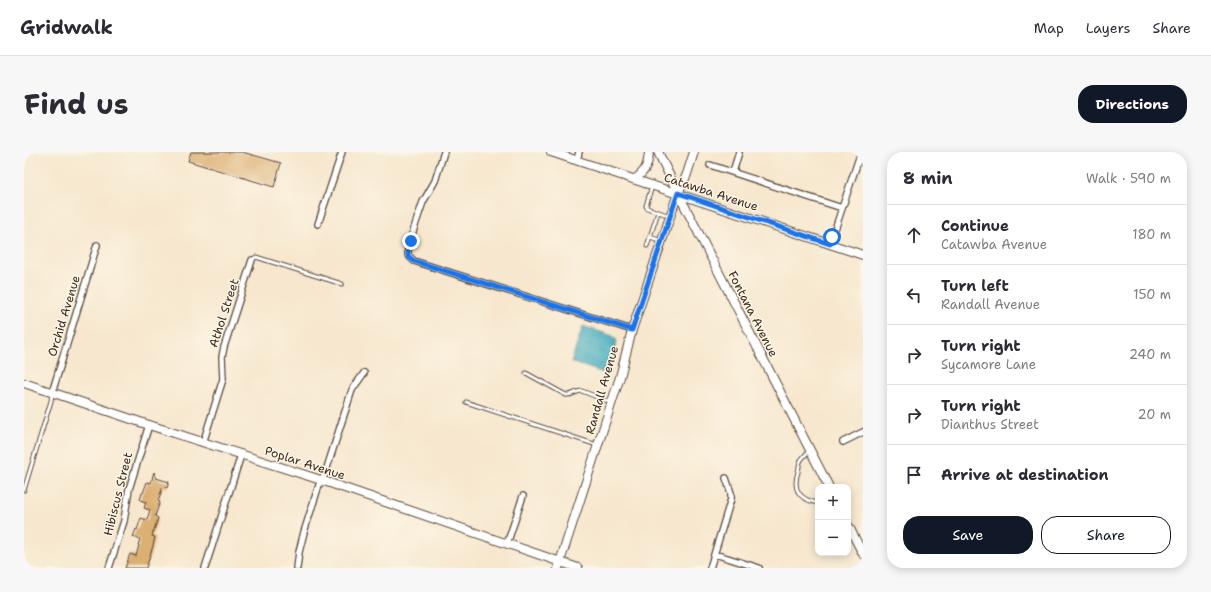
<!DOCTYPE html>
<meta charset="utf-8">
<style>
body{margin:0;font-family:"Shantell Sans",sans-serif;background:#f7f7f7;color:#2b2b33}
.controls{position:absolute;right:12px;bottom:12px;display:grid;overflow:hidden;border-radius:8px;box-shadow:0 2px 10px #0003}
.controls button{width:36px;height:36px;display:grid;place-items:center;padding:0;border:0;border-bottom:1px solid #e1e1e2;background:#fff;color:#2b2b33;font:20px sans-serif}
.stop{position:absolute;width:12px;height:12px;margin:-9px;border:3px solid #1a73e8;border-radius:50%;background:#fff}
.stop.end{background:#1a73e8;border-color:#fff;box-shadow:0 1px 4px #0008}
.list{margin:0;padding:0;list-style:none}
h2{display:flex;justify-content:space-between;align-items:center;height:52px;margin:0;padding:0 16px;font-size:17px}
h2 small{font-size:13px;font-weight:400;color:#7c7c81}
.list li{display:grid;grid-template-columns:26px 1fr auto;gap:12px;align-items:center;box-sizing:border-box;height:60px;padding:0 16px;border-top:1px solid #e1e1e2}
.list b{display:block;font-size:15px;white-space:nowrap}
.list p{margin:0;font-size:13px;white-space:nowrap;color:#7c7c81}
.list em{font-size:13px;font-style:normal;color:#7c7c81}
.actions{display:flex;gap:8px;padding:12px 16px}
.actions a{flex:1;padding:9px 0;border:1px solid #111827;border-radius:16px;text-align:center;font-size:14px;color:#111827}
.actions .main{background:#111827;color:#fff}
.icon{flex:none;width:22px;height:22px;fill:none;stroke:currentColor;stroke-width:2;stroke-linecap:round;stroke-linejoin:round}
.map{position:relative;flex:none;width:839px;height:416px;overflow:hidden;border-radius:16px}
header{display:flex;align-items:center;gap:24px;box-sizing:border-box;height:56px;padding:0 20px;background:#fff;border-bottom:1px solid #e1e1e2}
header strong{font-size:19px}
nav{display:flex;gap:22px;margin-inline-start:auto;font-size:14px}
.intro{display:flex;align-items:center;justify-content:space-between;box-sizing:border-box;height:96px;padding:0 24px}
h1{margin:0;font-size:28px}
.button{padding:10px 18px;border-radius:16px;background:#111827;color:#fff;font-size:14px;font-weight:700}
main{display:flex;gap:24px;padding:0 24px}
aside{flex:1;background:#fff;border-radius:16px;box-shadow:0 2px 10px #0003}
.map>svg:first-child{display:block}
.water{fill:url(#water-ripples);stroke:#3c6a6e}
.building{fill:#dcaf72}
.lines{fill:none;stroke-linecap:round;stroke-linejoin:round}
.lane-casing{stroke:#574638;stroke-width:5}
.street-casing{stroke:#574638;stroke-width:8}
.secondary-casing{stroke:#574638;stroke-width:10}
.lane{stroke:#fff;stroke-width:3}
.street{stroke:#fff;stroke-width:5.5}
.secondary{stroke:#fff;stroke-width:8}
.route{stroke:#1a73e8;stroke-width:5}
.labels{text-anchor:middle;stroke-width:3;stroke-linejoin:round;paint-order:stroke}
.street-label{font-size:12px;fill:#3b2a1e;stroke:#fcf5e5}
</style>
<header>
<strong>Gridwalk</strong>
<nav><a>Map</a><a>Layers</a><a>Share</a></nav>
</header>
<div class="intro"><h1>Find us</h1><a class="button">Directions</a></div>
<main>
<div class="map">
<svg width="839" height="416" viewBox="0 0 839 416">
<defs>
<pattern id="water-ripples" width="26" height="14" patternUnits="userSpaceOnUse"><rect width="26" height="14" fill="#3eaabe"/><path d="M2 4q2-2 4 0t4 0M15 11q2-2 4 0t4 0" fill="none" stroke="#358b9a"/></pattern>
</defs>
<rect width="100%" height="100%" fill="#fcf5e5"/>
<filter id="ink" filterUnits="userSpaceOnUse"><feTurbulence type="fractalNoise" baseFrequency=".025" numOctaves="2"/><feDisplacementMap in="SourceGraphic" scale="8" xChannelSelector="R" yChannelSelector="G"/><feConvolveMatrix kernelMatrix="1 2 1 2 8 2 1 2 1" color-interpolation-filters="sRGB"/></filter>
<filter id="wash" filterUnits="userSpaceOnUse"><feTurbulence type="fractalNoise" baseFrequency=".012" numOctaves="4" result="noise"/><feDisplacementMap in="SourceGraphic" scale="16" xChannelSelector="R" yChannelSelector="G"/><feGaussianBlur stdDeviation="0.9" result="paint"/><feColorMatrix in="noise" values="0 0 0 0 0 0 0 0 0 0 0 0 0 0 0 0 0 1.4 0 .05"/><feComposite in="paint" operator="in"/></filter>
<g filter="url(#wash)">
<rect width="100%" height="100%" fill="#f7e7ce"/>
<path class="water" d="M 559,174 L 589,184 L 593,189 L 583,222 L 547,210 Z"/>
<g id="blocks">
<path class="building" d="M 167,0 L 218,0 L 257,11 L 250,35 L 164,9 Z
M 130,320 L 132,326 L 145,330 L 143,336 L 139,334 L 134,349 L 136,350 L 131,364 L 134,366 L 128,384 L 131,385 L 129,394 L 122,416 L 101,416 L 106,402 L 112,404 L 115,393 L 114,393 L 116,387 L 109,385 L 112,377 L 113,378 L 117,366 L 123,368 L 126,358 L 120,356 L 122,350 L 116,348 L 118,341 L 119,341 L 123,330 L 127,331 Z"/>
</g>
</g>
<g filter="url(#ink)">
<use href="#blocks" fill-opacity="0" stroke="#574638" stroke-width="1"/>
<g class="lines">
<g class="lane-casing">
<path id="lane" d="M 628,34 L 622,54 L 623,56 L 646,64
M 626,85 L 638,89
M 623,94 L 634,60
M 228,108 L 232,105 L 318,132
M 502,221 L 542,243 C 548,244 552,239 558,239 L 588,251
M 442,250 L 573,293
M 786,298 C 783,301 780,304 777,308 C 775,311 775,316 774,320 C 768,338 776,348 794,351
M 0,338 L 27,249 L 28,241"/>
</g>
<g class="street-casing">
<path id="street" d="M 420,0 L 411,29 L 399,50 L 384,94 L 384,103 L 390,109 L 608,178
M 553,8 L 555,0
M 686,13 L 818,56
M 709,20 L 715,0
M 294,72 L 318,0
M 806,92 L 837,0
M 28,241 L 73,93
M 819,290 L 839,280
M 179,291 L 199,227 L 198,205 L 200,195 L 228,108
M 483,392 L 499,344
M 691,402 L 735,416
M 85,416 L 100,369 L 105,337 L 125,273
M 181,416 L 217,303
M 273,416 L 275,400 L 280,380 L 295,333 L 301,322 L 328,238 L 340,221
M 686,416 L 707,347 L 707,341 L 702,326"/>
</g>
<g class="secondary-casing">
<path id="secondary" d="M 527,0 L 839,103
M 634,0 L 654,41 L 805,335
M 611,27 C 622,19 624,13 625,0
M 0,231 L 125,273 L 297,328 L 554,416
M 824,373 L 839,402
M 534,416 L 596,225 L 608,178 L 654,41 L 663,22 L 670,0"/>
</g>
<use href="#lane" class="lane"/>
<use href="#street" class="street"/>
<use href="#secondary" class="secondary"/>
</g>
</g>
<g class="lines" filter="url(#ink)">
<path class="route" d="M 387,89 L 384,94 L 384,104 L 390,109 L 608,178 L 654,41 L 806,92 L 808,85"/>
</g>
<g class="labels">
<g class="street-label">
<text transform="translate(687 40) rotate(18)" y="4">Catawba Avenue</text>
<text transform="translate(200 161) rotate(-72)" y="4">Athol Street</text>
<text transform="translate(729 162) rotate(63)" y="4">Fontana Avenue</text>
<text transform="translate(40 164) rotate(-73)" y="4">Orchid Avenue</text>
<text transform="translate(578 238) rotate(-74)" y="4">Randall Avenue</text>
<text transform="translate(281 311) rotate(18)" y="4">Poplar Avenue</text>
<text transform="translate(94 342) rotate(-76)" y="4">Hibiscus Street</text>
</g>
</g>
</svg>
<div class="controls">
<button>+</button>
<button>−</button>
</div>
<div class="stop" style="left:808px;top:85px"></div>
<div class="stop end" style="left:387px;top:89px"></div>
</div>
<aside>
<h2>8 min<small>Walk · 590 m</small></h2>
<ul class="list">
<li><svg class="icon" aria-label="ahead" viewBox="0 0 24 24"><path d="M12 20V5M6 11l6-6 6 6"/></svg><div><b>Continue</b><p>Catawba Avenue</p></div><em>180 m</em></li>
<li><svg class="icon" aria-label="left" viewBox="0 0 24 24"><path d="M17 20v-9H6M10 6l-5 5 5 5"/></svg><div><b>Turn left</b><p>Randall Avenue</p></div><em>150 m</em></li>
<li><svg class="icon" aria-label="right" viewBox="0 0 24 24"><path d="M7 20v-9h11M14 6l5 5-5 5"/></svg><div><b>Turn right</b><p>Sycamore Lane</p></div><em>240 m</em></li>
<li><svg class="icon" aria-label="right" viewBox="0 0 24 24"><path d="M7 20v-9h11M14 6l5 5-5 5"/></svg><div><b>Turn right</b><p>Dianthus Street</p></div><em>20 m</em></li>
<li><svg class="icon" aria-label="arrive" viewBox="0 0 24 24"><path d="M6 21V4h12l-3 4 3 4H6"/></svg><div><b>Arrive at destination</b></div></li>
</ul>
<div class="actions"><a class="main">Save</a><a>Share</a></div>
</aside>
</main>
